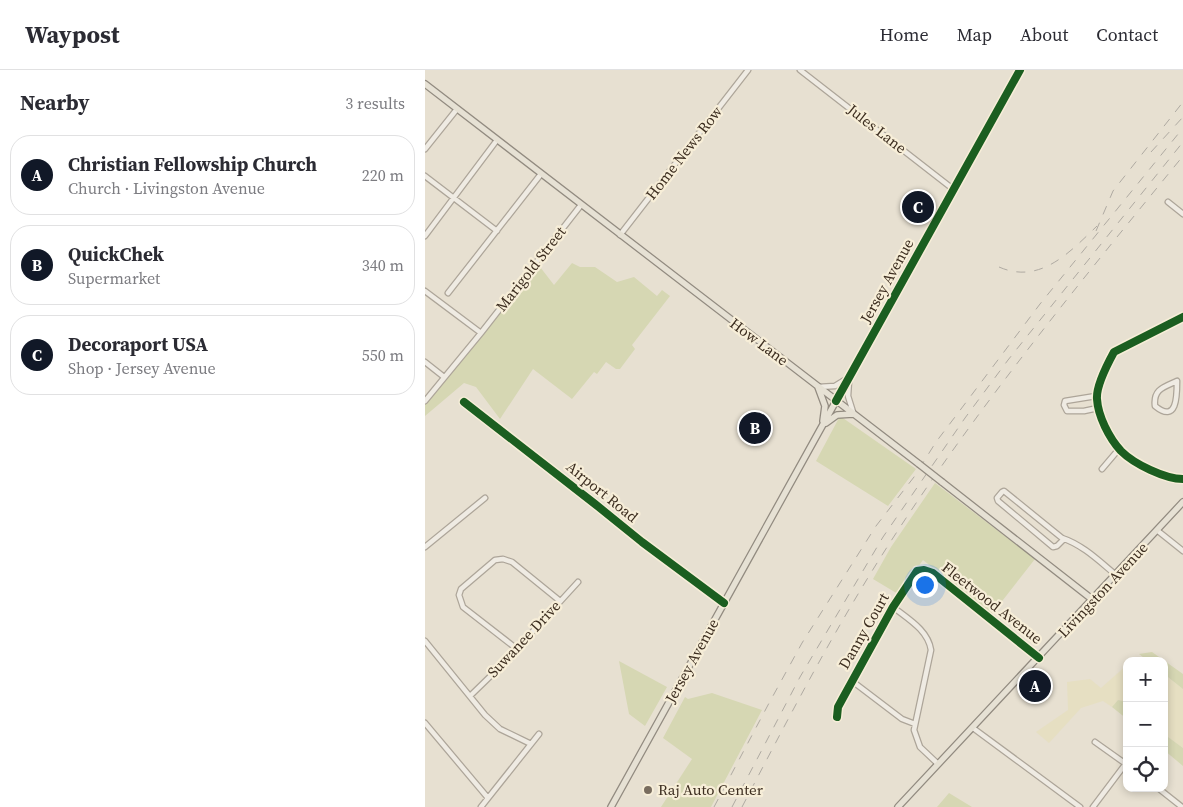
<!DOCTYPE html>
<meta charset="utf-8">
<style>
body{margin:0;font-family:"Source Serif 4",serif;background:#f7f7f7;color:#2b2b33}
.controls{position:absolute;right:15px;bottom:15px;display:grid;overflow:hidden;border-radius:10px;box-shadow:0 2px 8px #0003}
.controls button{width:45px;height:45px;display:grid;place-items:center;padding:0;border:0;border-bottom:1px solid #e1e1e2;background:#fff;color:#2b2b33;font:25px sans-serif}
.you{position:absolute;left:499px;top:514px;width:18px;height:18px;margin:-12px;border:4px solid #fff;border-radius:50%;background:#1a73e8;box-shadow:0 0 0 8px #1a73e833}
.badge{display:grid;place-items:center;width:32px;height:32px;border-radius:50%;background:#111827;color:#fff;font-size:16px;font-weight:700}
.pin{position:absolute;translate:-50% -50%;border:2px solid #fff;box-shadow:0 1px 5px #0006}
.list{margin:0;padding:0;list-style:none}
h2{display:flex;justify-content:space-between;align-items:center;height:65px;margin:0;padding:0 20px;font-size:21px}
h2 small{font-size:16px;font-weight:400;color:#7c7c81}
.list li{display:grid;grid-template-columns:32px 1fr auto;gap:15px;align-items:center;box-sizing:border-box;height:80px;margin:0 10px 10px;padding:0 10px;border:1px solid #e1e1e2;border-radius:20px}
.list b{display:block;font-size:19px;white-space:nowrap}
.list p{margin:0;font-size:16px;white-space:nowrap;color:#7c7c81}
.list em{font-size:16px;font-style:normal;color:#7c7c81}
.icon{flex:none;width:28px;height:28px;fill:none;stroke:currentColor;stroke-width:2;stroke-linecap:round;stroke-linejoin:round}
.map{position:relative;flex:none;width:758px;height:737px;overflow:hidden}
header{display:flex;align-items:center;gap:30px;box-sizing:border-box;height:70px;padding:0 25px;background:#fff;border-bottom:1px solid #e1e1e2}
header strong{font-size:24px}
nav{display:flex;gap:28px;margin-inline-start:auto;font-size:18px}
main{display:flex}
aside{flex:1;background:#fff}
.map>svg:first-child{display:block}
.farmland{fill:#e6dfc2}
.green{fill:#d6d7b3}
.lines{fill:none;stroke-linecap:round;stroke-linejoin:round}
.minor-casing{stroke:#ada599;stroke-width:7}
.major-casing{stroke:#928b80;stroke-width:8}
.minor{stroke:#efebe3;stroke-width:4.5}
.major{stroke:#e6e1d4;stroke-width:5.5}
.rail{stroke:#afaaa2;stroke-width:1;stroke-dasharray:9 9;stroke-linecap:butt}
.major-bridge-casing{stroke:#928b80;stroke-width:8;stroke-linecap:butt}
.major-bridge{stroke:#e6e1d4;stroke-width:5.5}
.cycleway-casing{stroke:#f7eed8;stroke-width:11}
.cycleway{stroke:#1b5e20;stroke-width:8}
.poi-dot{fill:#786c5e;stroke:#f7eed8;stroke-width:2}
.labels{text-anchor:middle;stroke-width:4.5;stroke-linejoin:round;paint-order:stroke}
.street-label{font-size:15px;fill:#3d2e20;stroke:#f7eed8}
.poi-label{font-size:15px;fill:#3d2e20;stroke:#f7eed8;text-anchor:start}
</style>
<header>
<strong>Waypost</strong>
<nav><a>Home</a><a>Map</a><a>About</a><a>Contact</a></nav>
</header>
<main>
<aside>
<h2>Nearby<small>3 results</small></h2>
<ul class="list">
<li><span class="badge">A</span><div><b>Christian Fellowship Church</b><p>Church · Livingston Avenue</p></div><em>220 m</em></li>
<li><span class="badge">B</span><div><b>QuickChek</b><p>Supermarket</p></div><em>340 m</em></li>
<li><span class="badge">C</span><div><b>Decoraport USA</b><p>Shop · Jersey Avenue</p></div><em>550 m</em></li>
</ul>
</aside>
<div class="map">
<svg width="758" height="737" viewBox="0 0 758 737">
<rect width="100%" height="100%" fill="#e7e0d1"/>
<path class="farmland" d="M 702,595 L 702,632 L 693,630 L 687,637 L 678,631 L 656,638 L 624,673 L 611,662 L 643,640 L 642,612 L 665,609 L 676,618 Z
M 739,604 L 758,619 L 758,678 L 739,664 Z"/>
<path class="green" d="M 112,193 L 129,215 L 147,193 L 155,197 L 170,197 L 192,212 L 209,207 L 232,226 L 237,220 L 245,226 L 207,275 L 210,279 L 195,299 L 191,299 L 181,292 L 172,304 L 169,302 L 147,329 L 108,299 L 75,349 L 51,317 L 39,313 L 0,346 L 0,332 Z
M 415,346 L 491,399 L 463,436 L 391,391 Z
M 510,413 L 610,489 L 567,544 L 498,490 L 473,524 L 448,509 L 466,477 Z
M 727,582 L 758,604 L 758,619 L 739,604 L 739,591 L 723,591 L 714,584 Z
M 194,591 L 242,617 L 220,656 L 204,644 Z
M 287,623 L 337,640 L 286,737 L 236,737 L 267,689 L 238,668 L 260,627 L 263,629 Z
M 693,630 L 702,632 L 702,649 L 687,637 Z
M 739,664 L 758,678 L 758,696 L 739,680 Z
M 524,723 L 547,737 L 512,737 Z"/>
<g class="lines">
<g class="minor-casing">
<path id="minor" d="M 375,0 L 528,119
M 0,79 L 32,39
M 0,106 L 72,161
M 743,132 L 758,144
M 195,165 L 323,0
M 0,166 L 72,70
M 0,221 L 56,263
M 23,223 L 116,104
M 758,247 L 689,282 C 683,293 671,317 672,329 C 673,346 684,368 696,381 C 709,394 740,409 758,409
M 0,292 L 19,307
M 424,311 L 423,326 L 428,342
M 752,311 C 752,326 752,354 730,336 C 728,319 739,317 752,311 Z
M 393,317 L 410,316 L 423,308
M 671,326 L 640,331 L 639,335 L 642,341 L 659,341 L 673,338
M 0,331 L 56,263 L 156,135
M 411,331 L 595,0
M 39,332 L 170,434 L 217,472 L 299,533
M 677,399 L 694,379
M 733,461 L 758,481
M 639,469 L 632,476 L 628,477 L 573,431 L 572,428 L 577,422 L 579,421 L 637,468 C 658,475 674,491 691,505
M 0,477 L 60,428
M 468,537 C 483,549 503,560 506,580 L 489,660 L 495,677 L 513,694
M 0,571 L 60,645 L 75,659 L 106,674
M 92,579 L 38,537 L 34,525 L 36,519 L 70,490 L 78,489 L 87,492 L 135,531
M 427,611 L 477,649 L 490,654
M 45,626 L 79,593 L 153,512
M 412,647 L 413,637 L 419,626 L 468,537 L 492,501 L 499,500 L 508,503 L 614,588
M 0,653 L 63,728
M 548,658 L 655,737
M 670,672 L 701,694
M 733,718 L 757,737
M 56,737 L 114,664
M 668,737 L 702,692"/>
</g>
<g class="major-casing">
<path id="major" d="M 0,14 L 494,394
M 393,317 L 400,336 L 398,351
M 401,353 L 412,345 L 428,344
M 517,412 L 668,530
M 186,737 L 411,331
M 473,737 L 758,432"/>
</g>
<use href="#minor" class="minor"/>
<use href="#major" class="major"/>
<path class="rail" d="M 726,82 L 758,47
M 671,161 L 688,121 L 758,32
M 574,197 C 615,215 645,182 672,156
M 289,737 L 343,635 L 377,573 L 451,456 L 489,407 L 511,372 L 533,343 L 615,234 L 758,58
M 307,737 L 375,607 L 458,467 L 540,348 L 583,290 L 758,72
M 317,737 C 364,647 411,556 466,471 C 554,335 656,211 758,86"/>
<g class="major-bridge-casing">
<path id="major-bridge" d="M 494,394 L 517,412"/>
</g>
<use href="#major-bridge" class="major-bridge"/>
<g class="cycleway-casing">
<path id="cycleway" d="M 758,247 L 689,282 C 683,293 671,317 672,329 C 673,346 684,368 696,381 C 709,394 740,409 758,409
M 411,331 L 595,0
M 39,332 L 170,434 L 217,472 L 299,533
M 412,647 L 413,637 L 419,626 L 468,537 L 492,501 L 499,500 L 508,503 L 614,588"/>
</g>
<use href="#cycleway" class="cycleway"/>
</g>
<circle class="poi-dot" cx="223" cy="720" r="5"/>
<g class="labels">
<g class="street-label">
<text transform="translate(452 59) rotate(38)" y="5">Jules Lane</text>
<text transform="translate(259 83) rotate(-52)" y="5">Home News Row</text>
<text transform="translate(106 199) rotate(-52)" y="5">Marigold Street</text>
<text transform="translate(462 211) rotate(-61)" y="5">Jersey Avenue</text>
<text transform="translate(334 272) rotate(37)" y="5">How Lane</text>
<text transform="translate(177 422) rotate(39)" y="5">Airport Road</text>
<text transform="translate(678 520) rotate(-47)" y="5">Livingston Avenue</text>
<text transform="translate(567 533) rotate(38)" y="5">Fleetwood Avenue</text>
<text transform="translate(439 561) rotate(-60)" y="5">Danny Court</text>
<text transform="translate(99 569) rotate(-47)" y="5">Suwanee Drive</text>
<text transform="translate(267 591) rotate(-61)" y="5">Jersey Avenue</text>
</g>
<g class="poi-label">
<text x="233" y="725">Raj Auto Center</text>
</g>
</g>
</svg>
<div class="controls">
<button>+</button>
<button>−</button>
<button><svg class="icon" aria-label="locate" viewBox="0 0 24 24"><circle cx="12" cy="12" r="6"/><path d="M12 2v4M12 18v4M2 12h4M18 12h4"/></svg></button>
</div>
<div class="you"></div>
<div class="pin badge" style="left:610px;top:616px">A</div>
<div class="pin badge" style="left:330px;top:358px">B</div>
<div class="pin badge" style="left:493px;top:137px">C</div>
</div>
</main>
